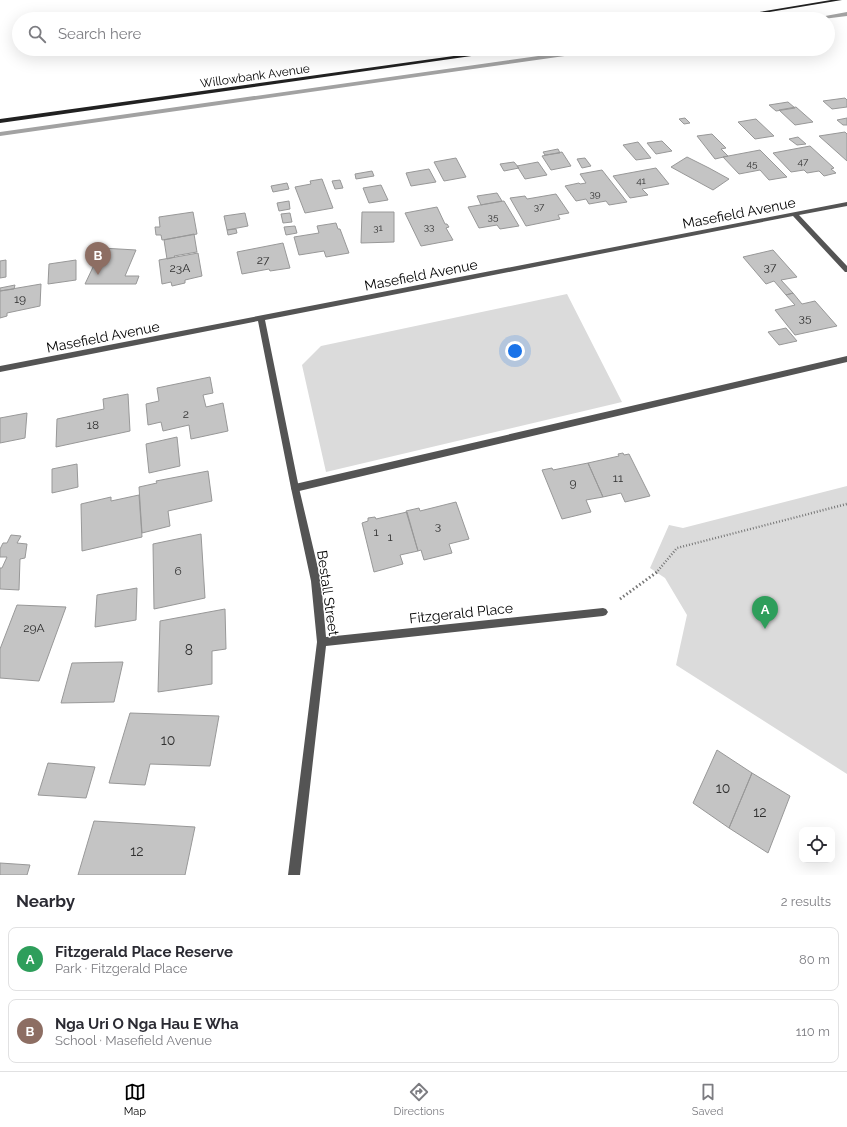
<!DOCTYPE html>
<meta charset="utf-8">
<style>
body{margin:0;font-family:Raleway,sans-serif;background:#f2f2f3;color:#2b2b33}
.controls{position:absolute;right:12px;bottom:12px;display:grid;overflow:hidden;border-radius:8px;box-shadow:0 4px 16px #0002}
.controls button{width:36px;height:36px;display:grid;place-items:center;padding:0;border:0;border-bottom:1px solid #e1e1e2;background:#fff;color:#2b2b33;font:20px sans-serif}
.you{position:absolute;left:515px;top:351px;width:14px;height:14px;margin:-10px;border:3px solid #fff;border-radius:50%;background:#1a73e8;box-shadow:0 0 0 6px #1a73e833}
.badge{display:grid;place-items:center;width:26px;height:26px;border-radius:50%;background:#000;color:#fff;font-size:13px;font-weight:700}
.pin{position:absolute;translate:-50% -33px;filter:drop-shadow(0 1px 2px #0008)}
.pin::after{content:'';position:absolute;top:21px;width:14px;height:12px;background:inherit;clip-path:polygon(0 0,100% 0,50% 100%)}
.list{margin:0;padding:0;list-style:none}
h2{display:flex;justify-content:space-between;align-items:center;height:52px;margin:0;padding:0 16px;font-size:17px}
h2 small{font-size:13px;font-weight:400;color:#7c7c81}
.list li{display:grid;grid-template-columns:26px 1fr auto;gap:12px;align-items:center;box-sizing:border-box;height:64px;margin:0 8px 8px;padding:0 8px;border:1px solid #e1e1e2;border-radius:8px}
.list b{display:block;font-size:15px;white-space:nowrap}
.list p{margin:0;font-size:13px;white-space:nowrap;color:#7c7c81}
.list em{font-size:13px;font-style:normal;color:#7c7c81}
.icon{flex:none;width:22px;height:22px;fill:none;stroke:currentColor;stroke-width:2;stroke-linecap:round;stroke-linejoin:round}
.map{position:relative;flex:none;width:847px;height:875px;overflow:hidden}
.search{position:absolute;background:#fff;box-shadow:0 4px 16px #0002;left:12px;right:12px;top:12px;height:44px;display:flex;align-items:center;gap:10px;box-sizing:border-box;padding:0 14px;border-radius:22px;color:#7c7c81;font-size:15px}
.sheet{height:196px;background:#fff}
nav{display:flex;justify-content:space-around;align-items:center;box-sizing:border-box;height:56px;border-top:1px solid #e1e1e2;background:#fff;font-size:11px;color:#7c7c81}
nav a{display:grid;justify-items:center;gap:2px}
nav .on{color:#000}
.map>svg:first-child{display:block}
.green{fill:#dbdbdb}
.lines{fill:none;stroke-linecap:round;stroke-linejoin:round}
.stream{fill:#a2a2a2;fill-rule:evenodd}
.building{fill:#c4c4c4;stroke:#989898}
.path-far1{stroke:#767676;stroke-width:2.5;stroke-dasharray:1 2;stroke-linecap:butt}
.path{stroke:#767676;stroke-width:3;stroke-dasharray:1.5 2.5;stroke-linecap:butt}
.service{fill:#545454;fill-rule:evenodd}
.minor{fill:#545454;fill-rule:evenodd}
.secondary{fill:#212121;fill-rule:evenodd}
.labels{text-anchor:middle;stroke-width:3;stroke-linejoin:round;paint-order:stroke}
.far-number-label{font-size:10px;fill:#313131}
.far-street-label{font-size:12px;fill:#000;stroke:#fff}
.number-label{font-size:12px;fill:#313131}
.street-label{font-size:14px;fill:#000;stroke:#fff}
.near-number-label{font-size:14px;fill:#313131}
</style>
<div class="map">
<svg width="847" height="875" viewBox="0 0 847 875">
<rect width="100%" height="100%" fill="#fff"/>
<path class="green" d="M 567,294 L 622,402 L 326,472 L 302,365 L 321,346 Z
M 847,486 L 847,774 L 676,665 L 687,615 L 665,578 L 650,568 L 669,525 L 683,528 Z"/>
<g class="lines">
<path class="stream" d="M 847,12 L 847,16 L 823,19 L 809,19 Z
M 588,49 L 603,49 L 600,51 L 0,136 L 0,132 Z"/>
</g>
<path class="building" d="M 845,98 L 847,100 L 847,107 L 832,109 L 823,101 Z
M 788,102 L 795,108 L 776,111 L 769,105 Z
M 796,107 L 813,122 L 795,125 L 779,110 Z
M 685,118 L 690,123 L 684,124 L 679,119 Z
M 847,118 L 847,125 L 843,125 L 837,120 Z
M 756,119 L 774,136 L 755,139 L 738,122 Z
M 845,132 L 847,134 L 847,161 L 819,136 Z
M 712,134 L 726,148 L 721,149 L 728,156 L 715,159 L 697,136 Z
M 798,137 L 806,144 L 797,145 L 789,139 Z
M 662,141 L 672,151 L 656,154 L 647,143 Z
M 638,142 L 651,158 L 636,160 L 623,145 Z
M 810,146 L 834,168 L 831,169 L 836,173 L 824,176 L 819,171 L 807,173 L 804,170 L 791,172 L 773,153 Z
M 558,149 L 560,153 L 545,155 L 543,152 Z
M 760,150 L 787,177 L 769,180 L 760,170 L 739,174 L 723,157 Z
M 562,152 L 571,166 L 551,170 L 542,156 Z
M 687,157 L 709,168 L 729,179 L 713,190 L 671,167 Z
M 456,158 L 466,177 L 444,181 L 434,162 Z
M 585,158 L 591,166 L 582,168 L 577,159 Z
M 514,162 L 519,168 L 504,171 L 500,164 Z
M 538,162 L 547,175 L 525,179 L 517,166 Z
M 656,168 L 669,184 L 642,189 L 648,195 L 630,198 L 613,176 Z
M 429,169 L 436,182 L 411,186 L 406,173 Z
M 602,170 L 627,202 L 609,205 L 606,201 L 589,204 L 586,199 L 576,201 L 565,186 L 579,183 L 580,184 L 586,183 L 580,174 Z
M 372,171 L 374,176 L 356,179 L 355,174 Z
M 322,179 L 333,208 L 305,213 L 295,187 L 311,184 L 310,181 Z
M 340,180 L 343,188 L 335,189 L 332,181 Z
M 287,183 L 289,189 L 273,192 L 271,186 Z
M 381,185 L 388,200 L 369,203 L 363,188 Z
M 497,193 L 502,201 L 481,205 L 477,196 Z
M 556,194 L 569,213 L 558,215 L 560,219 L 526,226 L 510,198 L 525,196 L 527,199 Z
M 289,201 L 290,209 L 279,211 L 277,203 Z
M 504,201 L 519,226 L 500,229 L 497,225 L 479,228 L 468,207 Z
M 437,207 L 445,224 L 447,224 L 449,227 L 446,228 L 453,240 L 421,246 L 405,213 Z
M 193,212 L 197,234 L 162,240 L 161,235 L 156,235 L 155,227 L 160,227 L 159,217 Z
M 362,212 L 394,212 L 394,242 L 361,243 Z
M 245,213 L 248,226 L 227,230 L 224,216 Z
M 290,213 L 292,222 L 283,223 L 281,214 Z
M 336,223 L 338,229 L 340,229 L 349,253 L 326,257 L 324,251 L 299,255 L 294,237 L 319,233 L 317,226 Z
M 295,226 L 297,233 L 286,235 L 284,227 Z
M 236,229 L 237,233 L 228,235 L 227,230 Z
M 194,234 L 197,252 L 174,256 L 175,257 L 167,259 L 164,240 Z
M 283,243 L 290,268 L 270,271 L 269,269 L 242,274 L 237,252 Z
M 102,248 L 136,250 L 125,276 L 139,276 L 136,284 L 85,284 Z
M 773,250 L 797,277 L 781,280 L 793,293 L 786,295 L 774,281 L 766,284 L 743,257 Z
M 198,253 L 202,276 L 185,280 L 185,283 L 172,286 L 171,282 L 162,284 L 159,260 Z
M 6,260 L 6,277 L 0,278 L 0,261 Z
M 76,260 L 76,280 L 48,284 L 49,264 Z
M 41,284 L 40,306 L 7,313 L 7,316 L 0,318 L 0,291 Z
M 15,285 L 14,289 L 0,291 L 0,288 Z
M 793,293 L 802,304 L 815,301 L 837,326 L 795,335 L 775,310 L 795,305 L 786,295 Z
M 786,328 L 797,341 L 779,345 L 768,332 Z
M 210,377 L 213,393 L 203,395 L 206,407 L 223,403 L 228,431 L 191,439 L 189,425 L 163,431 L 161,422 L 148,425 L 146,404 L 159,401 L 157,388 Z
M 128,394 L 130,431 L 56,447 L 57,419 L 104,409 L 103,399 Z
M 27,413 L 25,438 L 0,443 L 0,418 Z
M 177,437 L 180,466 L 149,473 L 146,444 Z
M 623,453 L 624,455 L 629,454 L 650,496 L 625,502 L 621,493 L 603,497 L 588,463 L 619,456 L 618,454 Z
M 588,463 L 603,497 L 586,500 L 591,512 L 562,519 L 542,470 L 552,468 L 553,470 Z
M 77,464 L 78,487 L 52,493 L 52,469 Z
M 208,471 L 212,501 L 168,511 L 170,526 L 142,533 L 139,487 L 157,483 L 156,481 Z
M 139,495 L 142,537 L 82,551 L 81,504 L 111,497 L 111,501 Z
M 456,502 L 469,539 L 449,544 L 452,553 L 424,560 L 421,550 L 418,551 L 406,511 L 419,508 L 420,511 Z
M 407,512 L 418,551 L 400,555 L 403,564 L 374,572 L 362,523 L 368,521 L 368,518 L 375,517 L 376,519 Z
M 201,534 L 205,598 L 154,609 L 153,544 Z
M 11,535 L 21,536 L 17,543 L 27,544 L 25,558 L 20,559 L 19,590 L 0,589 L 0,568 L 2,568 L 7,557 L 0,557 L 0,549 L 3,543 L 7,543 Z
M 137,588 L 136,620 L 95,627 L 97,595 Z
M 17,605 L 66,607 L 39,681 L 0,678 L 0,649 Z
M 225,609 L 226,649 L 212,651 L 212,684 L 158,692 L 160,621 Z
M 123,662 L 114,702 L 61,703 L 72,663 Z
M 130,713 L 219,716 L 210,766 L 150,764 L 145,785 L 109,783 Z
M 717,750 L 752,773 L 729,828 L 693,803 Z
M 48,763 L 95,767 L 86,798 L 38,795 Z
M 752,773 L 790,796 L 768,853 L 729,828 Z
M 94,821 L 195,827 L 185,875 L 78,875 Z
M 0,863 L 30,865 L 27,875 L 0,875 Z"/>
<g class="lines">
<path class="path-far1" d="M 656,573 L 677,548 L 847,504"/>
<path class="path" d="M 620,599 L 657,572"/>
<path class="service" d="M 847,356 L 847,362 L 295,492 L 292,490 L 291,488 L 292,486 L 295,484 Z"/>
<path class="minor" d="M 847,202 L 847,206 L 799,215 L 847,266 L 847,272 L 845,272 L 793,216 L 265,320 L 299,488 L 321,581 L 326,637 L 603,608 L 606,609 L 608,612 L 606,615 L 603,616 L 326,646 L 300,875 L 288,875 L 317,642 L 311,581 L 291,488 L 258,321 L 0,372 L 0,366 Z"/>
<path class="secondary" d="M 831,0 L 842,0 L 728,19 L 717,19 Z
M 504,49 L 516,49 L 514,50 L 0,123 L 0,119 Z"/>
</g>
<g class="labels">
<g class="far-number-label">
<text x="803" y="165">47</text>
<text x="752" y="167">45</text>
<text x="641" y="184">41</text>
<text x="595" y="197">39</text>
<text x="539" y="210">37</text>
<text x="493" y="220">35</text>
<text x="429" y="230">33</text>
<text x="378" y="231">31</text>
</g>
<g class="far-street-label">
<text transform="translate(255 76) rotate(-8)" y="4">Willowbank Avenue</text>
</g>
<g class="number-label">
<text x="263" y="264">27</text>
<text x="770" y="271">37</text>
<text x="180" y="272">23A</text>
<text x="20" y="303">19</text>
<text x="805" y="322">35</text>
<text x="186" y="418">2</text>
<text x="93" y="429">18</text>
<text x="618" y="482">11</text>
<text x="573" y="487">9</text>
<text x="438" y="530">3</text>
<text x="376" y="536">1</text>
<text x="390" y="541">1</text>
<text x="178" y="575">6</text>
<text x="34" y="632">29A</text>
</g>
<g class="street-label">
<text transform="translate(739 213) rotate(-11)" y="5">Masefield Avenue</text>
<text transform="translate(421 275) rotate(-11)" y="5">Masefield Avenue</text>
<text transform="translate(103 337) rotate(-11)" y="5">Masefield Avenue</text>
<text transform="translate(328 593) rotate(82)" y="5">Bestall Street</text>
<text transform="translate(461 613) rotate(-6)" y="5">Fitzgerald Place</text>
</g>
<g class="near-number-label">
<text x="189" y="655">8</text>
<text x="168" y="745">10</text>
<text x="723" y="793">10</text>
<text x="760" y="817">12</text>
<text x="137" y="856">12</text>
</g>
</g>
</svg>
<div class="controls">
<button><svg class="icon" aria-label="locate" viewBox="0 0 24 24"><circle cx="12" cy="12" r="6"/><path d="M12 2v4M12 18v4M2 12h4M18 12h4"/></svg></button>
</div>
<div class="you"></div>
<div class="pin badge" style="left:765px;top:629px;background:#2e9e5b">A</div>
<div class="pin badge" style="left:98px;top:275px;background:#8d6e63">B</div>
<div class="search"><svg class="icon" aria-label="search" viewBox="0 0 24 24"><circle cx="10" cy="10" r="6"/><path d="M15 15l6 6"/></svg>Search here</div>
</div>
<section class="sheet">
<h2>Nearby<small>2 results</small></h2>
<ul class="list">
<li><span class="badge" style="background:#2e9e5b">A</span><div><b>Fitzgerald Place Reserve</b><p>Park · Fitzgerald Place</p></div><em>80 m</em></li>
<li><span class="badge" style="background:#8d6e63">B</span><div><b>Nga Uri O Nga Hau E Wha</b><p>School · Masefield Avenue</p></div><em>110 m</em></li>
</ul>
</section>
<nav>
<a class="on"><svg class="icon" aria-label="map" viewBox="0 0 24 24"><path d="M3 6l6-2 6 2 6-2v14l-6 2-6-2-6 2zM9 4v14M15 6v14"/></svg>Map</a>
<a><svg class="icon" aria-label="directions" viewBox="0 0 24 24"><path d="M12 3l9 9-9 9-9-9zM9 14v-3h6M13 9l2 2-2 2"/></svg>Directions</a>
<a><svg class="icon" aria-label="saved" viewBox="0 0 24 24"><path d="M7 4h10v16l-5-4-5 4z"/></svg>Saved</a>
</nav>
